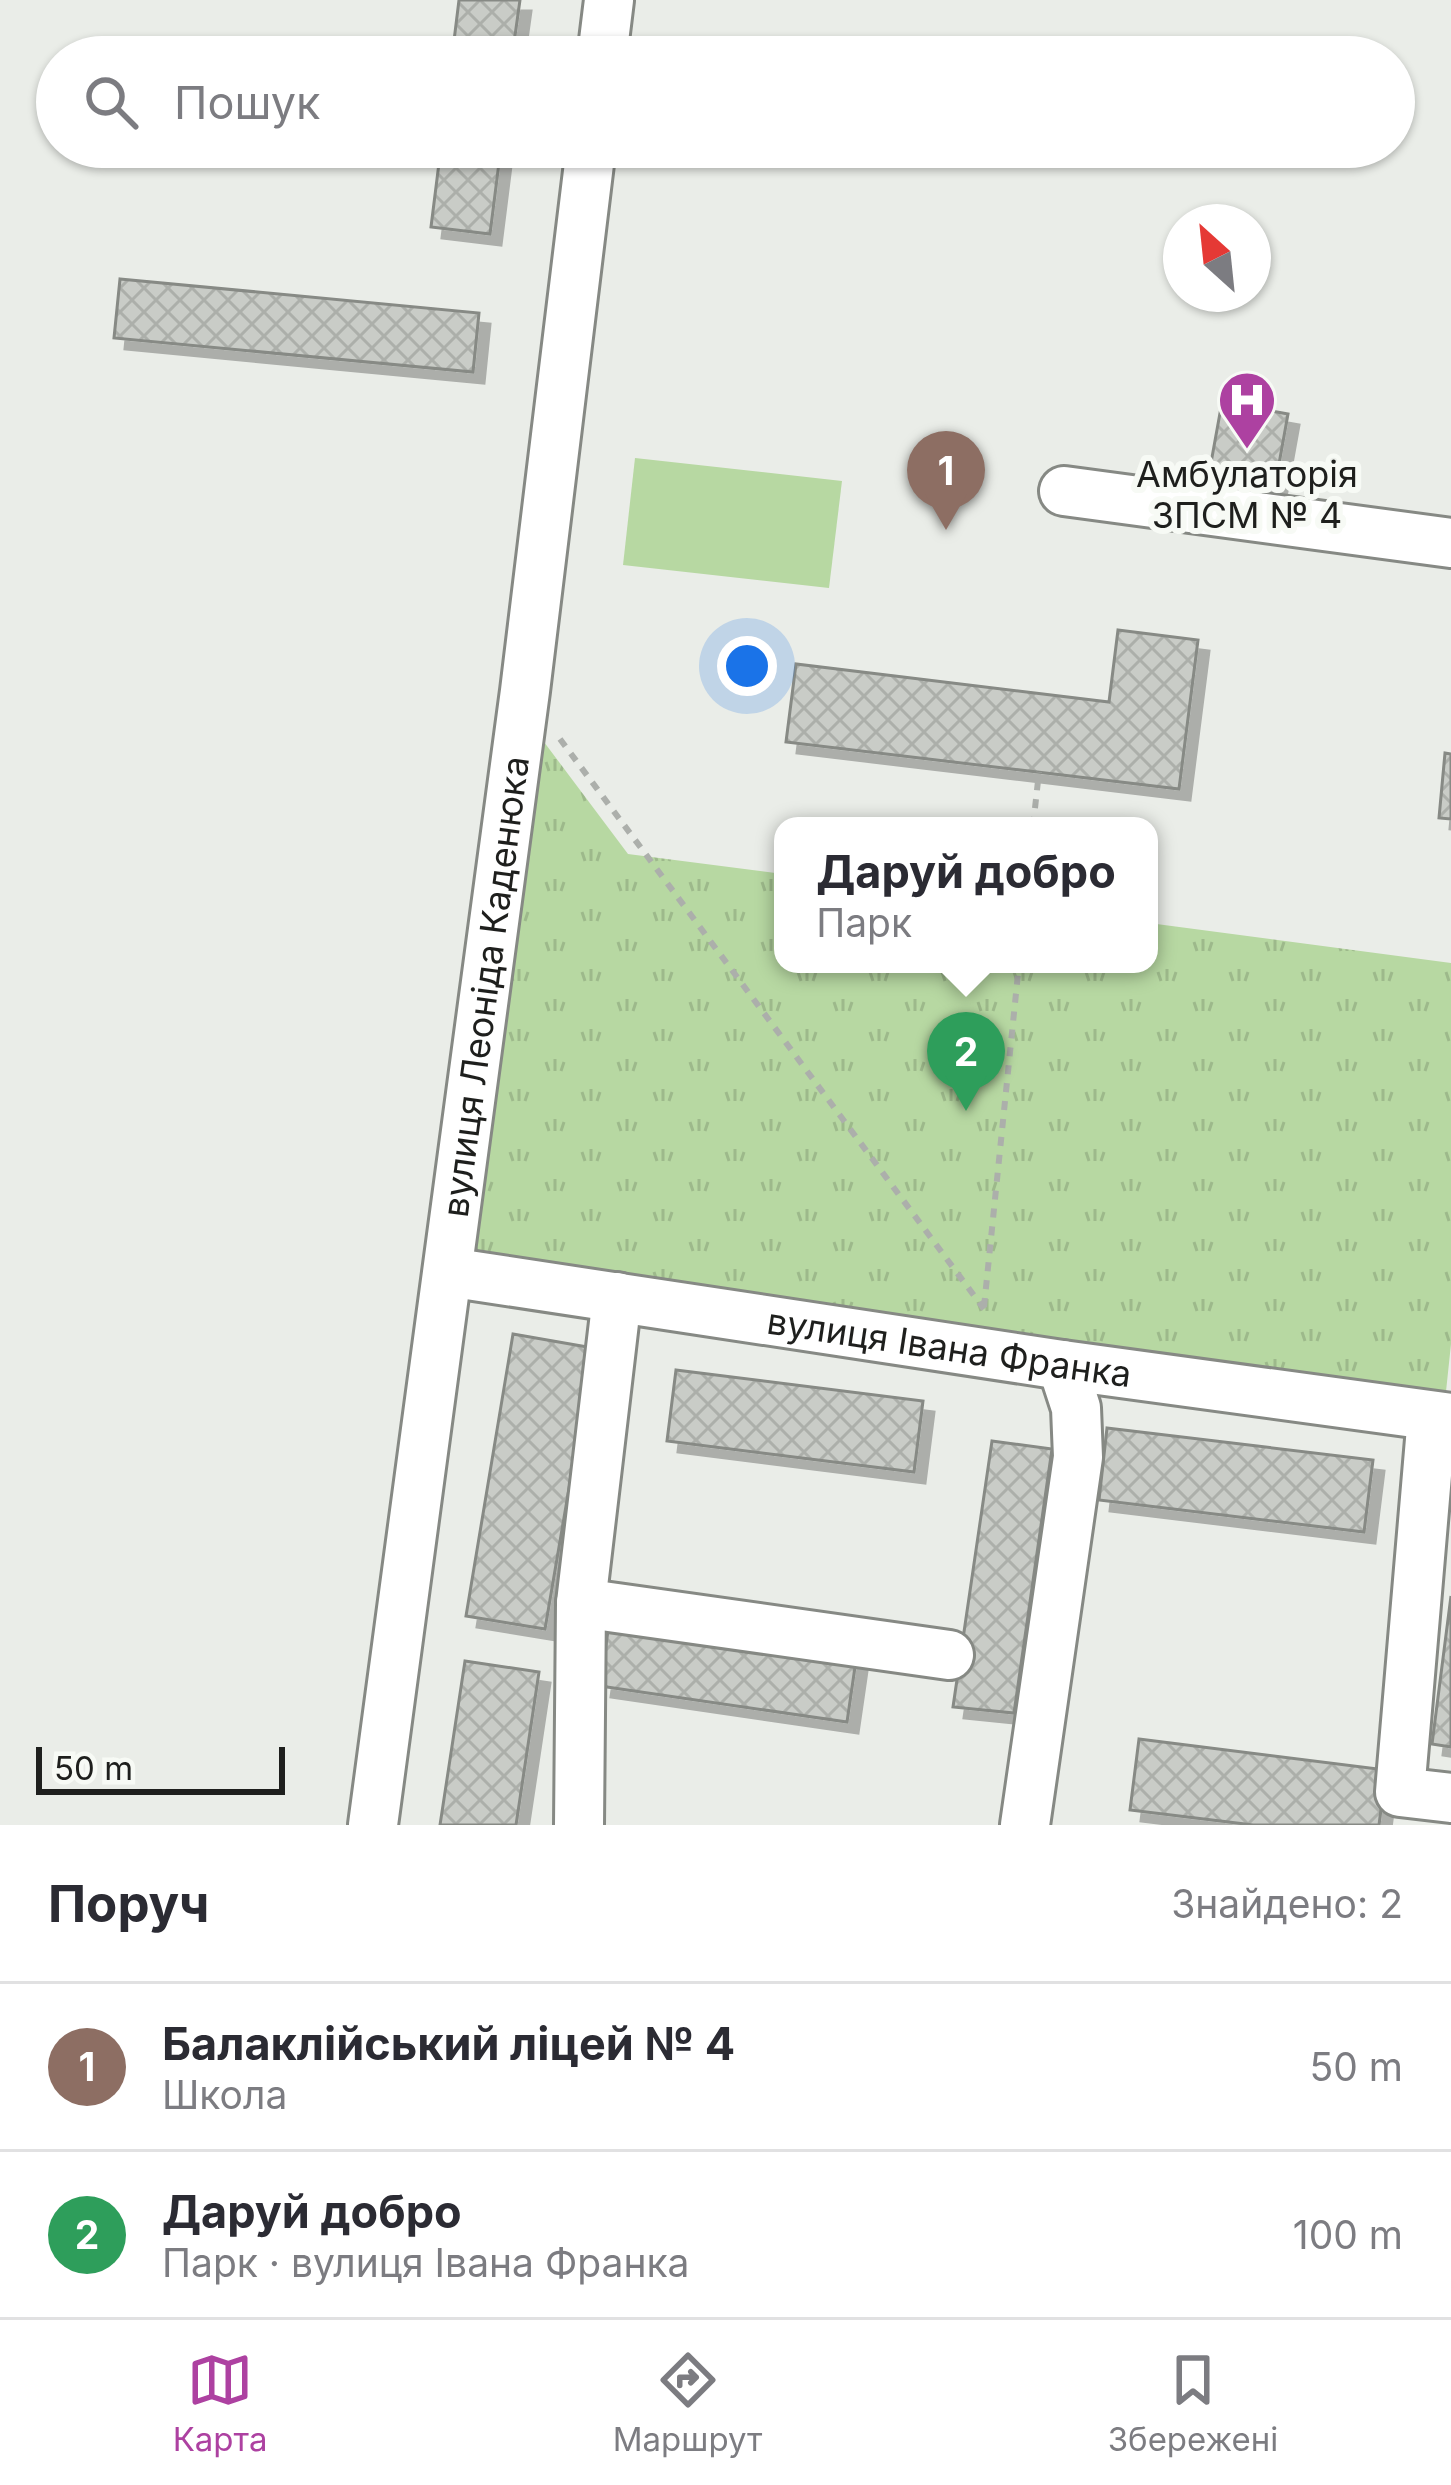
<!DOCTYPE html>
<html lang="uk">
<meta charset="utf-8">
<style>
body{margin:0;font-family:Inter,sans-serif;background:#f2f2f3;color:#2b2b33}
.compass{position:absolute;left:1163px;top:204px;width:108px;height:108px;border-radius:50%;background:#fff;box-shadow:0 3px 9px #0004;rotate:333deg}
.scale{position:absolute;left:36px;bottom:30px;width:249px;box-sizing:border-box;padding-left:12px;border:6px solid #1e1f1d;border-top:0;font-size:33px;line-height:42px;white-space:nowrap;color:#1e1f1d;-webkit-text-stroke:9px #f7faf5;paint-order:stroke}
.you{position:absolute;left:747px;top:666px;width:42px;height:42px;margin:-30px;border:9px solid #fff;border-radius:50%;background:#1a73e8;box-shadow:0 0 0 18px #1a73e833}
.badge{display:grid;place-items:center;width:78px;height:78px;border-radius:50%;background:#ad41a1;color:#fff;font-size:39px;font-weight:700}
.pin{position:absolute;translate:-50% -99px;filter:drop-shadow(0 3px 6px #0008)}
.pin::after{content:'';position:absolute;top:63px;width:42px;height:36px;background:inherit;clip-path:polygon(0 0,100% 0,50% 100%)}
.popup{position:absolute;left:774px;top:817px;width:384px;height:156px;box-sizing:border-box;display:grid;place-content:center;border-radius:24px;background:#fff;filter:drop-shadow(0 3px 9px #0005);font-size:39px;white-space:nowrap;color:#7c7c81}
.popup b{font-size:45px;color:#2b2b33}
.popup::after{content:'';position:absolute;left:50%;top:100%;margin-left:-24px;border:24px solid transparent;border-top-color:#fff}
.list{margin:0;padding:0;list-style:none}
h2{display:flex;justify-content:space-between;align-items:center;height:156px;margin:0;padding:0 48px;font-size:51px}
h2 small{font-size:39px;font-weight:400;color:#7c7c81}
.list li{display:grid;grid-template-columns:78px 1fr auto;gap:36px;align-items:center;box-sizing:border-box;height:168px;padding:0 48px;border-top:3px solid #e1e1e2}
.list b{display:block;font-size:45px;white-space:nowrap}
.list p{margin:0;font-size:39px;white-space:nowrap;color:#7c7c81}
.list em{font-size:39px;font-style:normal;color:#7c7c81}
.icon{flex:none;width:66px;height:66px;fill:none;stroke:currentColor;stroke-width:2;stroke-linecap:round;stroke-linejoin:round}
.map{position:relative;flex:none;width:1451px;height:1825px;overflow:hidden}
.search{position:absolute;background:#fff;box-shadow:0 3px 9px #0004;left:36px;right:36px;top:36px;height:132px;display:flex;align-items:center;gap:30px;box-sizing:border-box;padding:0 42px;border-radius:66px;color:#7c7c81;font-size:45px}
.sheet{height:492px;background:#fff}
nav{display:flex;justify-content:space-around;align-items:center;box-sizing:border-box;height:168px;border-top:3px solid #e1e1e2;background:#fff;font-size:33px;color:#7c7c81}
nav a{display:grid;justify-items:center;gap:6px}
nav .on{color:#ad41a1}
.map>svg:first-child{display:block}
.grass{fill:#b7d8a2}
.park{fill:url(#park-tufts)}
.building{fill:url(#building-cross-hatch);stroke:#878a85;stroke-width:3;filter:url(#shadow)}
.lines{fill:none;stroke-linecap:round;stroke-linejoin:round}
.minor-casing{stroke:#868984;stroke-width:54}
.path{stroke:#acafab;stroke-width:6;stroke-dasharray:9 9;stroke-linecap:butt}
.minor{stroke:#fff;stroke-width:48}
.labels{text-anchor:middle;stroke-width:12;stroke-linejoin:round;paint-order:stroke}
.poi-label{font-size:36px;fill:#1e1f1d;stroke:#f7faf5}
.street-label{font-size:36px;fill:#1e1f1d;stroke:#f7faf5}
</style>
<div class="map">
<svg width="1451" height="1825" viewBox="0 0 1451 1825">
<defs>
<pattern id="park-tufts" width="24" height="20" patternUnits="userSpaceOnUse" patternTransform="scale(3)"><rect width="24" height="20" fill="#b7d8a2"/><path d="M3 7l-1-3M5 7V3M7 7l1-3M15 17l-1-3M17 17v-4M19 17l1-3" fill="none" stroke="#9db98b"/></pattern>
<pattern id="building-cross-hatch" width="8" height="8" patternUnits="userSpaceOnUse" patternTransform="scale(3)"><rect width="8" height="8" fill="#c9ccc7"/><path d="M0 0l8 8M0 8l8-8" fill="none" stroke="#acafaa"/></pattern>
<filter id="shadow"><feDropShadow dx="11" dy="11" stdDeviation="0" flood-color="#0004"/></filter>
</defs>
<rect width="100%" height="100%" fill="#eaede8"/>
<path class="grass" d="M 635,458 L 842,481 L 829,588 L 623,565 Z"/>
<path class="park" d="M 532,726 L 628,854 L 783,874 L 783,964 L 1149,964 L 1149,923 L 1451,963 L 1451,1344 L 1445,1401 L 462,1259 Z"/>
<path class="building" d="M 459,0 L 520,0 L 512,57 L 452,57 Z
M 441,147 L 501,147 L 490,234 L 431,227 Z
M 120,279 L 479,313 L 473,372 L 114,338 Z
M 1222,402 L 1288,414 L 1273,497 L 1207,485 Z
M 1118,630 L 1198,640 L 1179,789 L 786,742 L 796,664 L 1109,702 Z
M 1445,753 L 1451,754 L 1451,819 L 1439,818 Z
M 513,1334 L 593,1348 L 545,1629 L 466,1616 Z
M 676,1370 L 923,1401 L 914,1472 L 667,1441 Z
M 1107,1428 L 1373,1460 L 1364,1532 L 1099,1500 Z
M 992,1441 L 1052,1449 L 1014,1713 L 953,1707 Z
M 1451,1596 L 1451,1747 L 1432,1744 Z
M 609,1624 L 856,1660 L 847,1722 L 600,1686 Z
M 465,1661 L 539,1672 L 516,1825 L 440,1825 Z
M 1139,1739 L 1386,1770 L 1379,1825 L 1253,1825 L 1130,1810 Z"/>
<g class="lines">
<g class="minor-casing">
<g id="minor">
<path d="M 602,57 L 609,0"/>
<path d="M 1064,491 L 1451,543"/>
<path id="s1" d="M 448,1272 L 1062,1365 L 1451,1418"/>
<path d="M 1432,1416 L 1400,1792 L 1451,1798"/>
<path d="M 581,1603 L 949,1655"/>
<path id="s2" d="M 373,1825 L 525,691 L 591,147"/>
<path d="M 579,1825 L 581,1603 L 617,1297"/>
<path d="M 1025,1825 L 1078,1457 L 1076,1408 L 1062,1365"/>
</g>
</g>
<path class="path" d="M 560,739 L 984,1309
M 1033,826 L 1039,772
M 984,1307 L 1019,964"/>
<use href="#minor" class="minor"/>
</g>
<defs>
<g id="hospital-pin" transform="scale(3)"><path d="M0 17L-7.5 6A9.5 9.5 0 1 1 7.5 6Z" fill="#ad41a1" stroke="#f7faf5"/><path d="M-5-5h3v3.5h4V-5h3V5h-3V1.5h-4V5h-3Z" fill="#fff"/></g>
</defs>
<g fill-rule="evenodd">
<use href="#hospital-pin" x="1247" y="400"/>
</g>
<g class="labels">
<g class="poi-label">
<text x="1247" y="487">Амбулаторія<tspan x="1247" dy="41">ЗПСМ № 4</tspan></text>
</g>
<g class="street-label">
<text dy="13" stroke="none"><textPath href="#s2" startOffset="846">вулиця Леоніда Каденюка</textPath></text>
<text dy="13" stroke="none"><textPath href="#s1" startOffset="507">вулиця Івана Франка</textPath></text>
</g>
</g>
</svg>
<svg class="compass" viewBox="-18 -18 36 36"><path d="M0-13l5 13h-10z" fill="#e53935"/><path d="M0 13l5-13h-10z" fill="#7c7c81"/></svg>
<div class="scale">50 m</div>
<div class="you"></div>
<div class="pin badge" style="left:946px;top:530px;background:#8d6e63">1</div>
<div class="pin badge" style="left:966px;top:1111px;background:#2e9e5b">2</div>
<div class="popup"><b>Даруй добро</b>Парк</div>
<div class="search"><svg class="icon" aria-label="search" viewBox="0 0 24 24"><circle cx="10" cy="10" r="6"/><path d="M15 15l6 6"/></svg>Пошук</div>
</div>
<section class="sheet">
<h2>Поруч<small>Знайдено: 2</small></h2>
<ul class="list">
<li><span class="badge" style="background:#8d6e63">1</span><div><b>Балаклійський ліцей № 4</b><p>Школа</p></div><em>50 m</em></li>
<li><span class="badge" style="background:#2e9e5b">2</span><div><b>Даруй добро</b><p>Парк · вулиця Івана Франка</p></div><em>100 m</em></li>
</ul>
</section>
<nav>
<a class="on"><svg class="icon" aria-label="map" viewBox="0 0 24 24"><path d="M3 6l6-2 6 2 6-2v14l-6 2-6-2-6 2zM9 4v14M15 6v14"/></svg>Карта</a>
<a><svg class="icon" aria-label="directions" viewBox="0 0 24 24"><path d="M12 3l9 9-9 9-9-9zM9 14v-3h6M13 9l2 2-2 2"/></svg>Маршрут</a>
<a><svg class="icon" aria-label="saved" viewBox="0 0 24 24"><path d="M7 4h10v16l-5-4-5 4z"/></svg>Збережені</a>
</nav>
